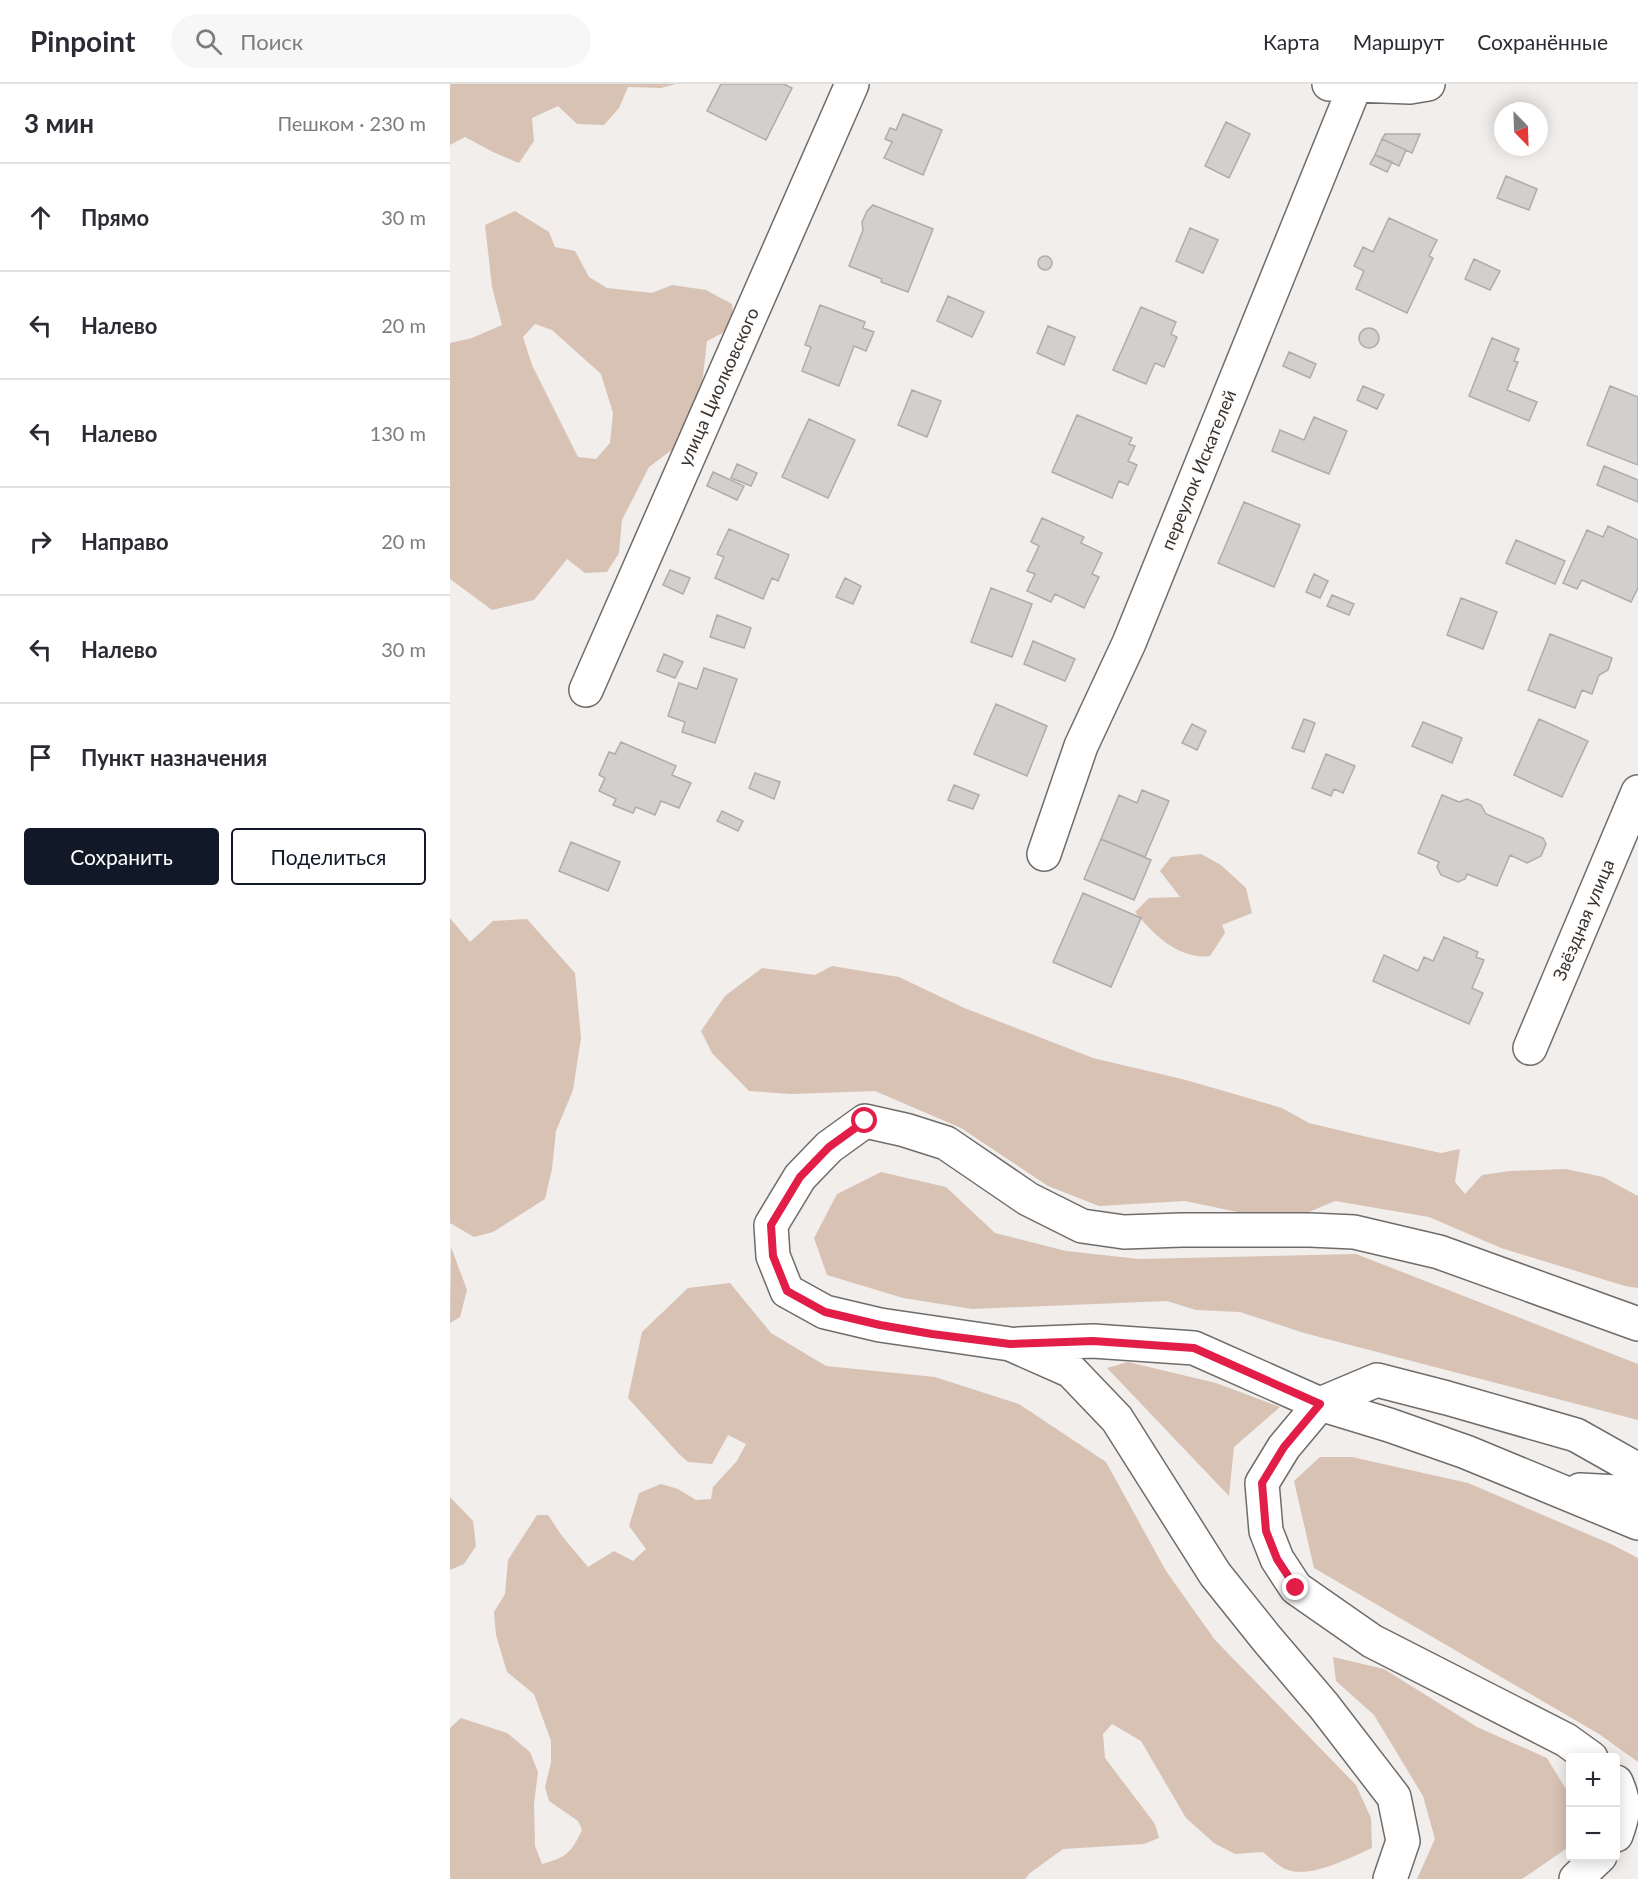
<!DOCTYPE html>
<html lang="ru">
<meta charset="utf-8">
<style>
body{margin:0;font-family:Lato,sans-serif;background:#f7f7f7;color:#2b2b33}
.controls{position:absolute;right:18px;bottom:18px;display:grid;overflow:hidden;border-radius:6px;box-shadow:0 3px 15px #0003}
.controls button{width:54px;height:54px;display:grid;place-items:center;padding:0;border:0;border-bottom:2px solid #e1e1e2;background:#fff;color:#2b2b33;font:30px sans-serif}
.compass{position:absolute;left:1044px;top:18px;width:54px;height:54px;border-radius:50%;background:#fff;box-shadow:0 3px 15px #0003;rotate:157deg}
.stop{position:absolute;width:18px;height:18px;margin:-14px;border:4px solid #e11d48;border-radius:50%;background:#fff}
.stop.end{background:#e11d48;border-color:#fff;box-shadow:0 2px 6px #0008}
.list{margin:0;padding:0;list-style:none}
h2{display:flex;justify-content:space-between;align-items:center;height:78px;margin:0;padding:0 24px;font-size:26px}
h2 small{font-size:20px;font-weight:400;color:#7c7c81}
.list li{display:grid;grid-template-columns:39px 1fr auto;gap:18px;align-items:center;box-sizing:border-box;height:108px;padding:0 24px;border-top:2px solid #e1e1e2}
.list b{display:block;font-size:22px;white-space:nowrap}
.list em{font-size:20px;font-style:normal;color:#7c7c81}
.actions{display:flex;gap:12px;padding:18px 24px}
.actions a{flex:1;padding:14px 0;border:2px solid #111827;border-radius:6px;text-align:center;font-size:21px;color:#111827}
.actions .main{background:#111827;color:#fff}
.icon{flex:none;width:33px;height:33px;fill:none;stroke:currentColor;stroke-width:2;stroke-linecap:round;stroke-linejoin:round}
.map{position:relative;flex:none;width:1188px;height:1795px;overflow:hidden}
header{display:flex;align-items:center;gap:36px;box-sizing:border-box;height:84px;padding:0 30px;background:#fff;border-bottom:2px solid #e1e1e2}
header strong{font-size:28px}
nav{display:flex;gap:33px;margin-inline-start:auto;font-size:21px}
.search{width:420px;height:54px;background:#f7f7f7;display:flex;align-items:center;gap:15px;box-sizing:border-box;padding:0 21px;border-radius:33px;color:#7c7c81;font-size:22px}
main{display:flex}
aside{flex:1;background:#fff}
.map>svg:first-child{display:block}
.green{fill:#d8c2b4;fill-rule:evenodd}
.building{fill:#d2cfcc;stroke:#afacaa;stroke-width:1.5}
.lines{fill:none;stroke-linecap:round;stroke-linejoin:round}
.minor-casing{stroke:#6f6c6a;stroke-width:36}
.minor{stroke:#fff;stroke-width:33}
.route{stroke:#e11d48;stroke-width:8}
.labels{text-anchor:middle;stroke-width:4.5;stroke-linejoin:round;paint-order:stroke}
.street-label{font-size:18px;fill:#353433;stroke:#fffbf9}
</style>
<header>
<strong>Pinpoint</strong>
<div class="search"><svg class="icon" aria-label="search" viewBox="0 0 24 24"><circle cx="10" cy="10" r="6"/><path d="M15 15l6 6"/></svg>Поиск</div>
<nav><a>Карта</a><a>Маршрут</a><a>Сохранённые</a></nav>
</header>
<main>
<aside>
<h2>3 мин<small>Пешком · 230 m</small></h2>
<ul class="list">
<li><svg class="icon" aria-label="ahead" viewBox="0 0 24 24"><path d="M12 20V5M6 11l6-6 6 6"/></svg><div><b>Прямо</b></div><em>30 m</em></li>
<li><svg class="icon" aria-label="left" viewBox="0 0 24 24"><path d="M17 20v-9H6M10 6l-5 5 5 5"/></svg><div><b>Налево</b></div><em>20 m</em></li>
<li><svg class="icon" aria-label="left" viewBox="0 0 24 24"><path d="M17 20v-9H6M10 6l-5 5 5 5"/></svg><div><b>Налево</b></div><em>130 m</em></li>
<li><svg class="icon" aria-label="right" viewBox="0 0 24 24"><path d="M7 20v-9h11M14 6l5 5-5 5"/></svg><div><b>Направо</b></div><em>20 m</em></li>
<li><svg class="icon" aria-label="left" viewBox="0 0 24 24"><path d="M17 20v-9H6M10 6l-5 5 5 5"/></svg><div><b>Налево</b></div><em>30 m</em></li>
<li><svg class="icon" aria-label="arrive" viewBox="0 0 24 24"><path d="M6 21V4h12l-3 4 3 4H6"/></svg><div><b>Пункт назначения</b></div></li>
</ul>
<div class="actions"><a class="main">Сохранить</a><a>Поделиться</a></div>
</aside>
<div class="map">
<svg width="1188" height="1795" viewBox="0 0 1188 1795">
<rect width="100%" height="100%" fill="#f1eeec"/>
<path class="green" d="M 0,0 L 226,0 L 211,4 L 178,3 L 169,24 L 154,41 L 127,40 L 108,22 L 82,34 L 84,57 L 69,79 L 45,69 L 15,53 L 0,61 Z
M 65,127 L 99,148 L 105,163 L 125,167 L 139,193 L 157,204 L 202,209 L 222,201 L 256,206 L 282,220 C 286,246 278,246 257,257 L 250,318 L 242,351 L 199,383 L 172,436 L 169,469 L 157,488 L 135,489 L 117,475 L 84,516 L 42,526 L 0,495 L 0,259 L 22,254 L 52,241 L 42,203 L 35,141 ZM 85,240 L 102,246 L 151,290 L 163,329 L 160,359 L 146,375 L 128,373 L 82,281 L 73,253 Z
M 751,770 L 771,781 L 796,804 L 802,829 L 772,841 L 775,849 L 760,872 C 729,876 703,850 685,828 L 699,814 L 730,813 L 710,787 L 721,773 Z
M 0,834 L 20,858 L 43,837 L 77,835 L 125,889 L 131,954 L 123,1006 L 106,1047 L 102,1085 L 95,1115 L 43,1148 L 24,1153 L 0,1139 Z
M 382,882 L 449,893 L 512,923 L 643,974 L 736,996 L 832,1024 L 859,1039 L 913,1052 L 991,1069 L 1010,1065 L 1005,1098 L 1015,1110 L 1032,1091 L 1060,1087 L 1116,1085 L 1153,1093 L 1188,1112 L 1188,1204 L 1175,1202 L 1051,1164 L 979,1133 L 885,1117 L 835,1138 L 735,1117 L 649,1122 L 598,1102 L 511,1044 L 425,1007 L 341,1010 L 299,1007 L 262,969 L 251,947 L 275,912 L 312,884 L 365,891 Z
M 431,1088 L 496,1103 L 545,1149 L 616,1167 L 689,1175 L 906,1170 L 1188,1280 L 1188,1336 L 854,1249 L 790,1228 L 746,1226 L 717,1217 L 522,1225 L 453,1214 L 377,1191 L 364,1154 L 387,1110 Z
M 1,1163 L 17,1206 L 10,1233 L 0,1239 Z
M 280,1199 L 321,1249 L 376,1282 L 485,1293 L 569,1320 L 656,1378 L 716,1487 L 765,1556 L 906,1701 L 921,1734 L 922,1764 C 899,1774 866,1792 841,1787 C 830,1784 821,1775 813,1768 L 785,1770 L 764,1759 L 736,1734 L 691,1657 L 662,1640 L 653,1650 L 655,1674 L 705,1740 L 709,1754 L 694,1760 L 613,1765 L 580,1789 L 575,1795 L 0,1795 L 0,1644 L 11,1634 L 57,1649 L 80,1668 L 88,1688 L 84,1720 L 85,1762 L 92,1780 C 117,1773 121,1769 132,1746 L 128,1737 L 99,1717 L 95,1703 L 101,1679 L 101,1657 L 84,1610 L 57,1588 L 46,1551 L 44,1528 L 55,1510 L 58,1476 L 87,1431 L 98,1431 L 112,1452 L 138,1483 L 164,1467 L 183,1477 L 196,1465 L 179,1442 L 189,1409 L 211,1400 L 228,1405 L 246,1416 L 261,1415 L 263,1403 L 287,1377 L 296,1360 L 278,1351 L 262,1380 L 238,1378 L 229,1370 L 178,1314 L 192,1248 L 238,1204 Z
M 678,1278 L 766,1299 L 830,1323 L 784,1363 L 779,1412 L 657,1284 Z
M 870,1373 L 902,1373 L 1018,1399 L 1161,1460 L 1188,1474 L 1188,1678 L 1149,1650 L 864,1484 L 844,1397 Z
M 0,1413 L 23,1437 L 26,1462 L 14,1480 L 0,1486 Z
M 883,1573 L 934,1585 L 1027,1643 L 1097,1674 L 1120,1712 L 1120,1762 L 1072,1795 L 967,1795 L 985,1755 L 973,1712 L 924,1631 L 886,1597 Z"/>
<path class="building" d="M 271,0 L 334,0 L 342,4 L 316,56 L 257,27 Z
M 453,30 L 492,46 L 473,91 L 434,74 L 442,58 L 435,55 L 440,44 L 446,46 Z
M 776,38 L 800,50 L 779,94 L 755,82 Z
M 935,50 L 970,50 L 962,69 L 932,55 Z
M 932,55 L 956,66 L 949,82 L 925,71 Z
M 925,71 L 942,78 L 937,88 L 920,80 Z
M 1056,92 L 1087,105 L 1079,126 L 1047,114 Z
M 423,121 L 483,145 L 458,208 L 431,198 L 432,195 L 399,182 L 413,146 L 412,138 L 417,127 Z
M 939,134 L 987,156 L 979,172 L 983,174 L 957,229 L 906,205 L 914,187 L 904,182 L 913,163 L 923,168 Z
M 740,144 L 768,156 L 753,189 L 726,177 Z
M588 179a7 7 0 1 1 14 0a7 7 0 1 1-14 0Z
M 1024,175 L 1050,187 L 1040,206 L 1015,195 Z
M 498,212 L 534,228 L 522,253 L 487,237 Z
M 370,221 L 415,238 L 413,244 L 424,248 L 416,267 L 404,262 L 389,302 L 352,287 L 361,263 L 355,261 Z
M 691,223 L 726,238 L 721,250 L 727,253 L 714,283 L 705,279 L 696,300 L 663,286 Z
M 598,242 L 625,253 L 614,281 L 587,269 Z
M909 254a10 10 0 1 1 20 0a10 10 0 1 1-20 0Z
M 1042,254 L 1069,265 L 1064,277 L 1068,278 L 1057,306 L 1087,318 L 1079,337 L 1019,312 Z
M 839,268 L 866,280 L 860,294 L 833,282 Z
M 913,302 L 934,311 L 927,325 L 907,316 Z
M 1160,302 L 1188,313 L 1188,381 L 1137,361 Z
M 462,306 L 491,317 L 477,353 L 448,341 Z
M 627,331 L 682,354 L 679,360 L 685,362 L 678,377 L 687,381 L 678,401 L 669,397 L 662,414 L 602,388 Z
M 864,333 L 897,347 L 879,390 L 822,367 L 830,346 L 854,356 Z
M 359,335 L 405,356 L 378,414 L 332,393 Z
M 287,380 L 307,389 L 301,402 L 281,394 Z
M 1154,382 L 1188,396 L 1188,418 L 1147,401 Z
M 263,388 L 294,402 L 287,416 L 257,402 Z
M 794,418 L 850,441 L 824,503 L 768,479 Z
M 592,434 L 634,453 L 631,459 L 652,469 L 642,490 L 649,493 L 634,524 L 605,510 L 601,518 L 577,507 L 585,490 L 577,487 L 589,462 L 581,458 Z
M 1158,442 L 1188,456 L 1188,504 L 1181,518 L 1132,496 L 1127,505 L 1113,499 L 1137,446 L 1153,453 Z
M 279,445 L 339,471 L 328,497 L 322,494 L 313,515 L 265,494 L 274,473 L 267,470 Z
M 1066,456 L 1115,477 L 1105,500 L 1056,479 Z
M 220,486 L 240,494 L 233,510 L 213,501 Z
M 864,490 L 878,497 L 870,514 L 856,508 Z
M 395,494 L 411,502 L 403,520 L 386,513 Z
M 541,504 L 582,520 L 562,573 L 521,558 Z
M 882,511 L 904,520 L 899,531 L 877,522 Z
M 1011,514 L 1047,528 L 1033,565 L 997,551 Z
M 267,531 L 301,544 L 294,564 L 260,553 Z
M 1100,550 L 1162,574 L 1158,586 L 1149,591 L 1142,610 L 1132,606 L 1125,624 L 1078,606 Z
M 583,557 L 625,575 L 615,597 L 574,580 Z
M 214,570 L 233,578 L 225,594 L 207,587 Z
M 254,584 L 287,595 L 265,659 L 232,648 L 235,638 L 218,632 L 229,599 L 247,605 Z
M 546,620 L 597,642 L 577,692 L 524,670 Z
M 854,635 L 865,639 L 854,668 L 842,664 Z
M 1089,635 L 1138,657 L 1112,713 L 1064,691 Z
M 973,638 L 1012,654 L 1002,679 L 962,662 Z
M 742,640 L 756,647 L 747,666 L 732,659 Z
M 171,658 L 226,682 L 222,691 L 241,699 L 229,724 L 211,717 L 205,731 L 186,723 L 183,729 L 163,721 L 166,715 L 149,707 L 155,694 L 149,691 L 159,668 L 165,670 Z
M 876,670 L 905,682 L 893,709 L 884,705 L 881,712 L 862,704 Z
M 305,689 L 330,698 L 324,715 L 299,704 Z
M 504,701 L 529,711 L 523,725 L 498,716 Z
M 692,706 L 719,717 L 695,773 L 651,755 L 669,711 L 687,719 Z
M 992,711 L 1009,718 L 1017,715 L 1031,721 L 1036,730 L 1093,754 L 1096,760 L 1091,772 L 1077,779 L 1060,771 L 1047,802 L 1017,790 L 1015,795 L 1008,798 L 991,791 L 987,783 L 989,778 L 968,769 Z
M 272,727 L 293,737 L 288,747 L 267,737 Z
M 651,755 L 701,776 L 684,816 L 634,795 Z
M 121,758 L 170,778 L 158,807 L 109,787 Z
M 633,809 L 691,834 L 661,903 L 603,878 Z
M 994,853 L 1028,868 L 1026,873 L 1034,876 L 1022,904 L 1033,909 L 1019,940 L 923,897 L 934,871 L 968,887 L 974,873 L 983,877 Z"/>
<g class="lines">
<g class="minor-casing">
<path id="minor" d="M 879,0 L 960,3 L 978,0
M 136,606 L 402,0
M 594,770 L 631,662 L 679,559 L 905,2
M 1080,964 L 1188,708
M 568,1260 L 643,1257 L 744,1264 L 870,1320 L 927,1296 L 997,1314 L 1126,1351 L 1188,1386
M 1130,1406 L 1188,1409
M 1141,1674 L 1116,1656 L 922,1557 L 846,1504 L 827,1475 L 816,1447 L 812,1399 L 834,1363 L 870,1320 L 939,1341 L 1016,1368 L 1188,1439
M 1166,1698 C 1176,1720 1174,1729 1166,1751
M 940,1795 L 953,1757 L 944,1713 L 874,1622 L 817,1555 L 765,1490 L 667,1335 L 621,1287 L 560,1260 L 430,1241 L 375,1228 L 337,1207 L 323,1172 L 321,1141 L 350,1093 L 379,1063 L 415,1037 L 455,1046 L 496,1059 L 578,1115 L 632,1142 L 674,1148 L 732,1146 L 860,1146 L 904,1148 L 989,1168 L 1188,1240
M 1126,1795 L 1150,1772"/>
</g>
<use href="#minor" class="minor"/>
</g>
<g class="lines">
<path class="route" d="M 415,1037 L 379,1063 L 350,1093 L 321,1141 L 323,1172 L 337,1207 L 375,1228 L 430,1241 L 482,1250 L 560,1260 L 643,1257 L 744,1264 L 870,1320 L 834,1363 L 812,1399 L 816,1447 L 827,1475 L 846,1504"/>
</g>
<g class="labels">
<g class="street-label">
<text transform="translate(269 303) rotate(-66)" y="6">улица Циолковского</text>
<text transform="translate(749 386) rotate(-68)" y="6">переулок Искателей</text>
<text transform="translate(1134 836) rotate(-67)" y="6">Звёздная улица</text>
</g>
</g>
</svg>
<div class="controls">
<button>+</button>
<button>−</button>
</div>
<svg class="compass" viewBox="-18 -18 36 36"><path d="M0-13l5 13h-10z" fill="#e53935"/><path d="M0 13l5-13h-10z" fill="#7c7c81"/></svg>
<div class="stop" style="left:415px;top:1037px"></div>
<div class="stop end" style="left:846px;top:1504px"></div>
</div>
</main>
